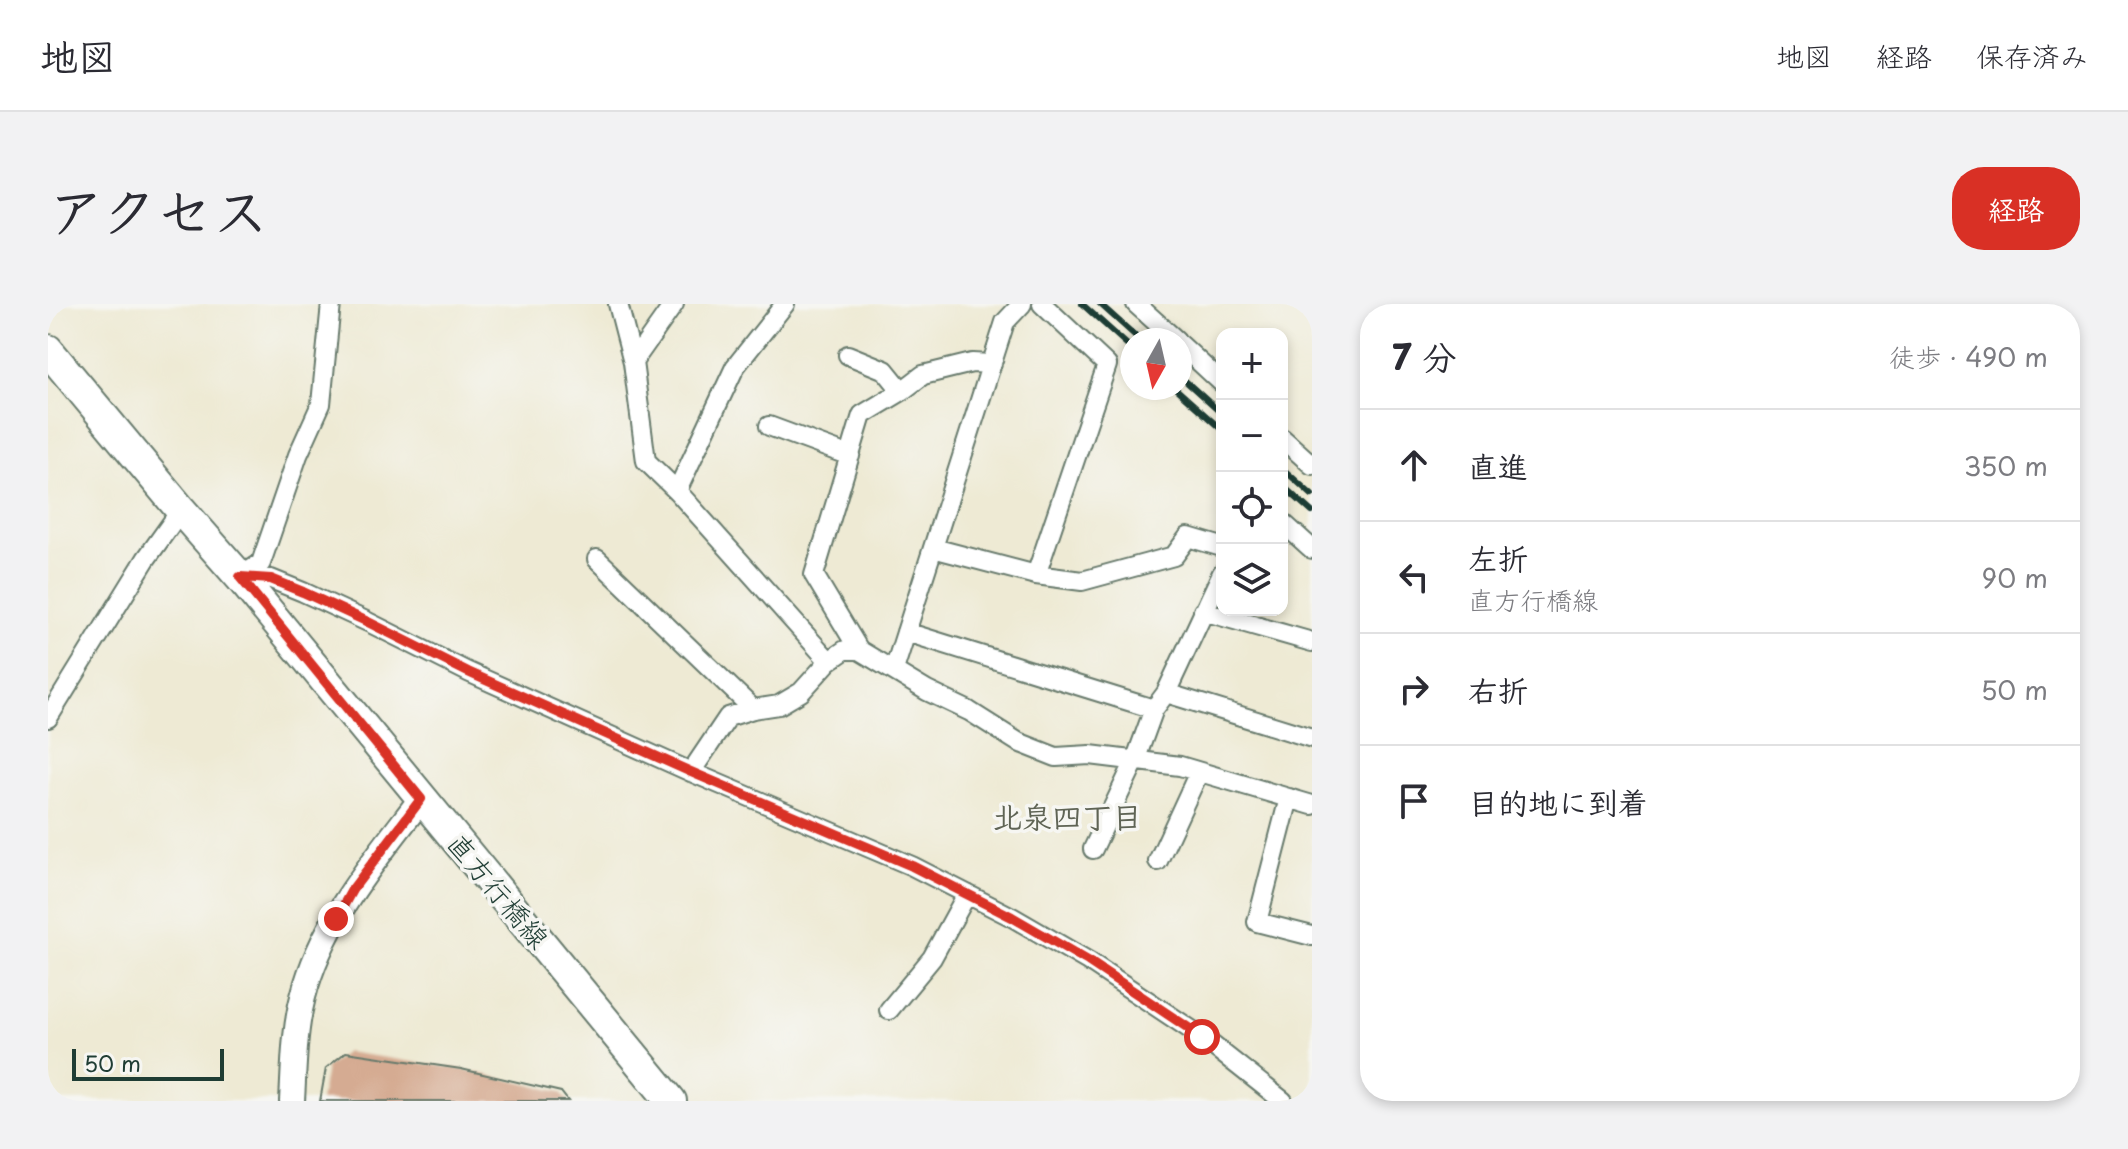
<!DOCTYPE html>
<html lang="ja">
<meta charset="utf-8">
<style>
body{margin:0;font-family:"Playpen Sans","Klee One",sans-serif;background:#f2f2f3;color:#2b2b33}
.controls{position:absolute;right:24px;top:24px;display:grid;overflow:hidden;border-radius:16px;box-shadow:0 4px 12px #0003}
.controls button{width:72px;height:72px;display:grid;place-items:center;padding:0;border:0;border-bottom:2px solid #e1e1e2;background:#fff;color:#2b2b33;font:40px sans-serif}
.compass{position:absolute;left:1072px;top:24px;width:72px;height:72px;border-radius:50%;background:#fff;box-shadow:0 4px 12px #0003;rotate:188deg}
.scale{position:absolute;left:24px;bottom:20px;width:152px;box-sizing:border-box;padding-left:8px;border:4px solid #1f3d34;border-top:0;font-size:22px;line-height:28px;white-space:nowrap;color:#1f3d34;-webkit-text-stroke:6px #f6f6f2;paint-order:stroke}
.stop{position:absolute;width:24px;height:24px;margin:-18px;border:6px solid #d93025;border-radius:50%;background:#fff}
.stop.end{background:#d93025;border-color:#fff;box-shadow:0 2px 8px #0008}
.list{margin:0;padding:0;list-style:none}
h2{display:flex;justify-content:space-between;align-items:center;height:104px;margin:0;padding:0 32px;font-size:34px}
h2 small{font-size:26px;font-weight:400;color:#7c7c81}
.list li{display:grid;grid-template-columns:52px 1fr auto;gap:24px;align-items:center;box-sizing:border-box;height:112px;padding:0 32px;border-top:2px solid #e1e1e2}
.list b{display:block;font-size:30px;white-space:nowrap}
.list p{margin:0;font-size:26px;white-space:nowrap;color:#7c7c81}
.list em{font-size:26px;font-style:normal;color:#7c7c81}
.icon{flex:none;width:44px;height:44px;fill:none;stroke:currentColor;stroke-width:2;stroke-linecap:round;stroke-linejoin:round}
.map{position:relative;flex:none;width:1264px;height:797px;overflow:hidden;border-radius:32px}
header{display:flex;align-items:center;gap:48px;box-sizing:border-box;height:112px;padding:0 40px;background:#fff;border-bottom:2px solid #e1e1e2}
header strong{font-size:38px}
nav{display:flex;gap:44px;margin-inline-start:auto;font-size:28px}
.intro{display:flex;align-items:center;justify-content:space-between;box-sizing:border-box;height:192px;padding:0 48px}
h1{margin:0;font-size:56px}
.button{padding:20px 36px;border-radius:32px;background:#d93025;color:#fff;font-size:28px;font-weight:700}
main{display:flex;gap:48px;padding:0 48px}
aside{flex:1;background:#fff;border-radius:32px;box-shadow:0 4px 12px #0003}
.map>svg:first-child{display:block}
.building{fill:#d5ab92}
.lines{fill:none;stroke-linecap:round;stroke-linejoin:round}
.minor-casing{stroke:#677a6c;stroke-width:22}
.tertiary-casing{stroke:#677a6c;stroke-width:28}
.primary-casing{stroke:#677a6c;stroke-width:34}
.minor{stroke:#fff;stroke-width:18}
.tertiary{stroke:#fff;stroke-width:24}
.primary{stroke:#fff;stroke-width:30}
.rail{stroke:#1f3d34;stroke-width:6}
.route{stroke:#d93025;stroke-width:10}
.labels{text-anchor:middle;stroke-width:7;stroke-linejoin:round;paint-order:stroke}
.street-label{font-size:28px;fill:#1f3d34;stroke:#f6f6f2}
.neighbourhood-label{font-size:30px;font-weight:bold;fill:#5f6455;stroke:#f6f6f2}
</style>
<header>
<strong>地図</strong>
<nav><a>地図</a><a>経路</a><a>保存済み</a></nav>
</header>
<div class="intro"><h1>アクセス</h1><a class="button">経路</a></div>
<main>
<div class="map">
<svg width="1264" height="797" viewBox="0 0 1264 797">
<rect width="100%" height="100%" fill="#f6f6f2"/>
<filter id="ink" filterUnits="userSpaceOnUse"><feTurbulence type="fractalNoise" baseFrequency=".0125" numOctaves="2"/><feDisplacementMap in="SourceGraphic" scale="16" xChannelSelector="R" yChannelSelector="G"/><feConvolveMatrix kernelMatrix="1 2 1 2 8 2 1 2 1" color-interpolation-filters="sRGB"/></filter>
<filter id="wash" filterUnits="userSpaceOnUse"><feTurbulence type="fractalNoise" baseFrequency=".006" numOctaves="4" result="noise"/><feDisplacementMap in="SourceGraphic" scale="32" xChannelSelector="R" yChannelSelector="G"/><feGaussianBlur stdDeviation="1.8" result="paint"/><feColorMatrix in="noise" values="0 0 0 0 0 0 0 0 0 0 0 0 0 0 0 0 0 1.4 0 .05"/><feComposite in="paint" operator="in"/></filter>
<g filter="url(#wash)">
<rect width="100%" height="100%" fill="#eeead4"/>
<g id="blocks">
<path class="building" d="M 298,748 L 413,765 L 513,788 L 520,797 L 272,797 L 278,764 Z"/>
</g>
</g>
<g filter="url(#ink)">
<use href="#blocks" fill-opacity="0" stroke="#677a6c" stroke-width="2"/>
<g class="lines">
<g class="minor-casing">
<path id="minor" d="M 570,0 L 585,58 L 598,157 L 629,187 L 781,357
M 994,0 L 1059,61 L 988,271 L 1034,277 L 1126,252 L 1140,233 L 1174,243
M 1088,0 L 1128,36
M 1132,40 L 1174,79
M 800,51 L 837,66 L 854,87
M 585,58 L 626,0
M 721,122 L 802,152
M 1234,134 L 1264,161
M 629,187 L 687,63 L 737,0
M 1234,218 L 1264,245
M 885,244 L 988,271
M 549,255 L 705,405
M 192,273 L 223,275 L 255,288 L 320,318 L 420,368 L 643,468 L 864,562 L 964,613 L 1040,657 L 1154,733 L 1235,797
M 192,273 L 213,259 L 250,151 L 273,100 L 283,0
M 1155,307 L 1264,338
M 858,328 L 1106,405
M 811,346 L 766,271 L 814,111 L 854,87 L 875,71 L 924,59 L 943,60
M 846,366 L 957,18 L 974,0
M 1118,389 L 1264,434
M 0,414 L 98,255 L 133,206
M 643,468 L 680,413 L 705,405 L 731,401 L 753,388 L 781,357 L 797,346 L 811,346 L 879,387 L 921,407 L 970,438 L 1008,453 L 1042,451 L 1132,462 L 1264,501
M 1241,494 L 1209,618 L 1264,632
M 1045,545 L 1087,457 L 1106,405 L 1118,389 L 1174,269
M 1110,557 L 1151,468
M 841,706 L 884,654 L 919,590"/>
</g>
<g class="tertiary-casing">
<path id="tertiary" d="M 244,797 C 246,763 246,727 255,693 C 274,617 327,556 373,495"/>
</g>
<g class="primary-casing">
<path id="primary" d="M 0,46 L 133,206 L 192,273 L 623,797"/>
</g>
<use href="#minor" class="minor"/>
<use href="#tertiary" class="tertiary"/>
<use href="#primary" class="primary"/>
<path class="rail" d="M 1034,0 L 1084,45
M 1052,0 L 1092,36
M 1132,72 L 1174,110
M 1127,84 L 1174,126
M 1234,164 L 1264,191
M 1234,181 L 1264,208"/>
</g>
</g>
<g class="lines" filter="url(#ink)">
<path class="route" d="M 288,615 L 304,586 L 373,495 L 192,273 L 223,275 L 255,288 L 320,318 L 420,368 L 643,468 L 864,562 L 964,613 L 1040,657 L 1154,733"/>
</g>
<g class="labels">
<g class="street-label">
<text transform="translate(450 587) rotate(50)" y="10">直方行橋線</text>
</g>
<g class="neighbourhood-label">
<text x="1019" y="524">北泉四丁目</text>
</g>
</g>
</svg>
<div class="controls">
<button>+</button>
<button>−</button>
<button><svg class="icon" aria-label="locate" viewBox="0 0 24 24"><circle cx="12" cy="12" r="6"/><path d="M12 2v4M12 18v4M2 12h4M18 12h4"/></svg></button>
<button><svg class="icon" aria-label="layers" viewBox="0 0 24 24"><path d="M12 4l9 5-9 5-9-5zM3 14l9 5 9-5"/></svg></button>
</div>
<svg class="compass" viewBox="-18 -18 36 36"><path d="M0-13l5 13h-10z" fill="#e53935"/><path d="M0 13l5-13h-10z" fill="#7c7c81"/></svg>
<div class="scale">50 m</div>
<div class="stop" style="left:1154px;top:733px"></div>
<div class="stop end" style="left:288px;top:615px"></div>
</div>
<aside>
<h2>7 分<small>徒歩 · 490 m</small></h2>
<ul class="list">
<li><svg class="icon" aria-label="ahead" viewBox="0 0 24 24"><path d="M12 20V5M6 11l6-6 6 6"/></svg><div><b>直進</b></div><em>350 m</em></li>
<li><svg class="icon" aria-label="left" viewBox="0 0 24 24"><path d="M17 20v-9H6M10 6l-5 5 5 5"/></svg><div><b>左折</b><p>直方行橋線</p></div><em>90 m</em></li>
<li><svg class="icon" aria-label="right" viewBox="0 0 24 24"><path d="M7 20v-9h11M14 6l5 5-5 5"/></svg><div><b>右折</b></div><em>50 m</em></li>
<li><svg class="icon" aria-label="arrive" viewBox="0 0 24 24"><path d="M6 21V4h12l-3 4 3 4H6"/></svg><div><b>目的地に到着</b></div></li>
</ul>
</aside>
</main>
